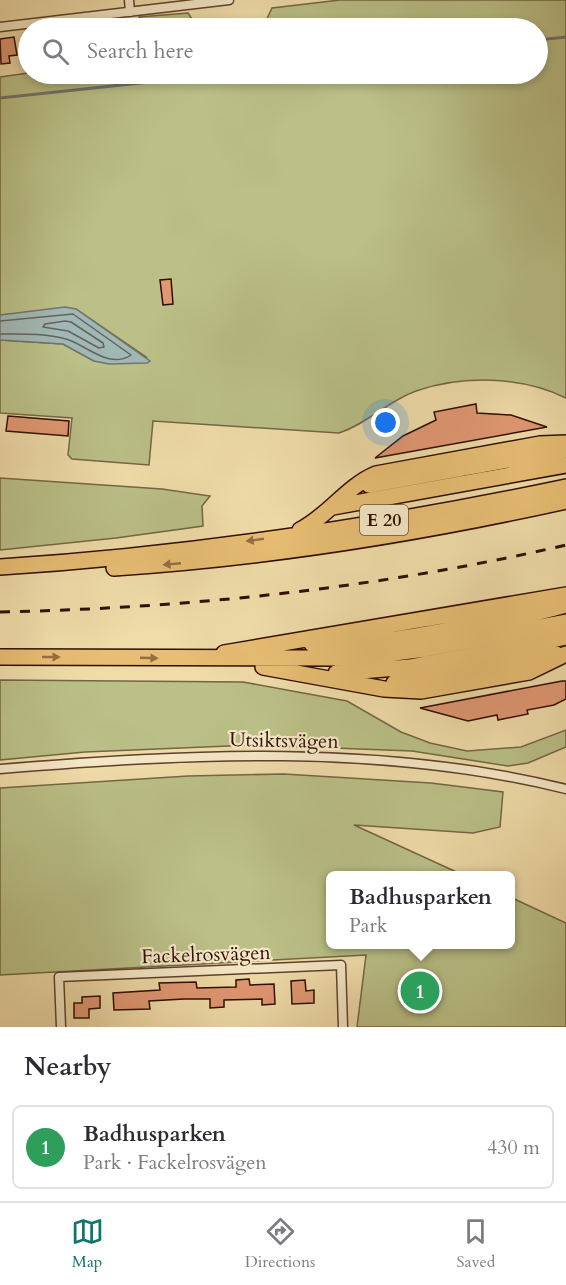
<!DOCTYPE html>
<meta charset="utf-8">
<style>
body{margin:0;font-family:Cardo,serif;background:#f2f2f3;color:#2b2b33}
.you{position:absolute;left:386px;top:423px;width:21px;height:21px;margin:-15px;border:4px solid #fff;border-radius:50%;background:#1a73e8;box-shadow:0 0 0 9px #1a73e833}
.badge{display:grid;place-items:center;width:39px;height:39px;border-radius:50%;background:#0f766e;color:#fff;font-size:20px;font-weight:700}
.pin{position:absolute;translate:-50% -50%;border:3px solid #fff;box-shadow:0 2px 6px #0006}
.popup{position:absolute;left:326px;top:871px;width:189px;height:78px;box-sizing:border-box;display:grid;place-content:center;border-radius:9px;background:#fff;filter:drop-shadow(0 2px 4px #0005);font-size:20px;white-space:nowrap;color:#7c7c81}
.popup b{font-size:22px;color:#2b2b33}
.popup::after{content:'';position:absolute;left:50%;top:100%;margin-left:-12px;border:12px solid transparent;border-top-color:#fff}
.list{margin:0;padding:0;list-style:none}
h2{display:flex;justify-content:space-between;align-items:center;height:78px;margin:0;padding:0 24px;font-size:26px}
h2 small{font-size:20px;font-weight:400;color:#7c7c81}
.list li{display:grid;grid-template-columns:39px 1fr auto;gap:18px;align-items:center;box-sizing:border-box;height:84px;margin:0 12px 12px;padding:0 12px;border:2px solid #e1e1e2;border-radius:9px}
.list b{display:block;font-size:22px;white-space:nowrap}
.list p{margin:0;font-size:20px;white-space:nowrap;color:#7c7c81}
.list em{font-size:20px;font-style:normal;color:#7c7c81}
.icon{flex:none;width:33px;height:33px;fill:none;stroke:currentColor;stroke-width:2;stroke-linecap:round;stroke-linejoin:round}
.map{position:relative;flex:none;width:566px;height:1027px;overflow:hidden}
.search{position:absolute;background:#fff;box-shadow:0 3px 9px #0003;left:18px;right:18px;top:18px;height:66px;display:flex;align-items:center;gap:15px;box-sizing:border-box;padding:0 21px;border-radius:33px;color:#7c7c81;font-size:22px}
.sheet{height:174px;background:#fff}
nav{display:flex;justify-content:space-around;align-items:center;box-sizing:border-box;height:84px;border-top:2px solid #e1e1e2;background:#fff;font-size:16px;color:#7c7c81}
nav a{display:grid;justify-items:center;gap:3px}
nav .on{color:#0f766e}
.map>svg:first-child{display:block}
.green{fill:#bac087;stroke:#746644;stroke-width:1.5}
.water{fill:#a0b8b5;stroke:#73746d;stroke-width:1.5}
.lines{fill:none;stroke-linecap:round;stroke-linejoin:round}
.shore{stroke:#68625c;stroke-width:1.5}
.stream{stroke:#73746d;stroke-width:3}
.building{fill:#e09873;stroke:#2f0d02;stroke-width:1.5}
.street-casing{stroke:#5f412c;stroke-width:11}
.highway-casing{stroke:#2f0d02;stroke-width:18}
.street{stroke:#f5e8c7;stroke-width:8}
.highway{stroke:#e8be74;stroke-width:15}
.rail{stroke:#2f0d02;stroke-width:3;stroke-dasharray:10 10;stroke-linecap:butt}
.oneway{fill:#956e41}
.labels{text-anchor:middle;stroke-width:4.5;stroke-linejoin:round;paint-order:stroke}
.shield{fill:#f5e8c7;stroke:#6a4f3d;stroke-width:1.5}
.shield-label{font-size:18px;font-weight:bold;fill:#2f0d02}
.street-label{font-size:20px;fill:#2f0d02;stroke:#f5e8c7}
</style>
<div class="map">
<svg width="566" height="1027" viewBox="0 0 566 1027">
<rect width="100%" height="100%" fill="#efdca9"/>
<filter id="stains"><feTurbulence type="fractalNoise" baseFrequency=".00333" numOctaves="4"/><feColorMatrix values="0 0 0 0 .2 0 0 0 0 .09 0 0 0 0 .02 0 0 0 .5 -.17"/></filter>
<radialGradient id="worn" r=".72"><stop offset=".6" stop-color="#630" stop-opacity="0"/><stop offset="1" stop-color="#630" stop-opacity=".3"/></radialGradient>
<path class="green" d="M 340,0 L 566,0 L 566,398 C 522,376 462,375 416,391 C 388,401 367,424 339,433 L 153,421 L 149,465 L 72,459 L 68,455 L 72,418 L 0,413 L 0,340 L 63,344 L 94,361 L 146,357 L 76,309 L 0,315 L 0,77 L 28,73 L 538,74 L 538,28 L 258,28 L 263,27 L 272,8 Z
M 188,13 L 198,28 L 142,28 L 139,17 Z
M 0,478 L 162,489 L 210,496 L 202,506 L 203,526 L 116,538 L 0,550 Z
M 0,680 L 243,682 L 347,701 L 401,732 L 430,743 L 467,751 L 521,747 L 566,730 L 566,747 L 528,763 L 508,766 L 412,751 L 253,745 L 85,752 L 0,760 Z
M 284,774 L 431,783 L 503,792 L 500,827 L 473,833 L 354,825 L 463,875 L 330,876 L 330,944 L 510,944 L 510,897 L 566,923 L 566,1027 L 357,1027 L 366,955 L 0,975 L 0,788 L 188,776 Z"/>
<path class="water" d="M 65,307 L 76,309 L 150,361 L 147,363 L 109,364 L 94,361 L 63,344 L 0,340 L 0,315 Z"/>
<g class="lines">
<path class="shore" d="M 0,321 L 73,314 L 131,355 C 109,370 85,344 66,339 C 46,333 20,334 0,334
M 65,321 L 71,322 L 103,343 L 104,347 L 99,348 L 68,331 L 43,327 L 45,324 Z"/>
<path class="stream" d="M 538,40 L 566,37
M 0,98 L 224,74"/>
</g>
<path class="building" d="M 14,37 L 17,55 L 9,56 L 10,63 L 1,64 L 0,39 Z
M 171,279 L 173,304 L 163,305 L 160,280 Z
M 476,404 L 477,413 L 511,415 L 547,427 L 375,458 L 403,436 L 436,420 L 434,412 Z
M 8,416 L 69,421 L 68,436 L 6,431 Z
M 562,681 L 566,681 L 566,699 L 554,705 L 527,710 L 528,714 L 498,720 L 497,715 L 468,721 L 420,708 Z
M 249,979 L 250,985 L 274,984 L 275,1004 L 262,1005 L 262,999 L 224,1000 L 224,1007 L 210,1008 L 210,999 L 184,999 L 149,1001 L 150,1009 L 114,1010 L 113,993 L 160,990 L 159,983 L 196,982 L 197,988 L 236,987 L 236,980 Z
M 305,980 L 306,991 L 314,990 L 314,1003 L 292,1004 L 291,981 Z
M 100,996 L 100,1008 L 89,1009 L 89,1018 L 74,1018 L 74,1003 L 82,1003 L 82,997 Z"/>
<g class="lines">
<g class="street-casing">
<path id="street" d="M 129,0 L 130,12
M 0,27 L 229,0
M 0,769 C 188,754 381,743 566,789
M 61,1027 L 59,977 L 341,965 L 343,1027"/>
</g>
<g class="highway-casing">
<path id="highway" d="M 369,485 L 564,450
M 333,507 L 566,465
M 300,530 C 328,516 347,486 376,474 L 540,444 L 566,443
M 0,567 C 190,555 380,526 566,487
M 114,568 C 266,558 417,534 566,501
M 312,644 C 358,647 404,638 449,630 C 488,623 528,616 566,605
M 224,653 L 566,595
M 0,657 L 356,658 L 425,649 L 566,622
M 263,667 L 384,689 L 421,691 L 529,672 L 566,654
M 336,673 L 410,667 L 566,637
M 394,683 L 556,654"/>
</g>
<use href="#street" class="street"/>
<use href="#highway" class="highway"/>
<path class="rail" d="M 0,612 C 190,608 380,588 566,545"/>
</g>
<defs><path id="oneway-solid" d="M-6-.8H1V-3.2L6.5 0L1 3.2V.8H-6Z" transform="scale(1.5)"/></defs>
<g class="oneway">
<use href="#oneway-solid" transform="translate(255 540) rotate(172)"/>
<use href="#oneway-solid" transform="translate(172 564) rotate(175)"/>
<use href="#oneway-solid" transform="translate(51 657)"/>
<use href="#oneway-solid" transform="translate(149 658) rotate(2)"/>
</g>
<g class="labels">
<rect class="shield" x="360" y="505" width="48" height="30" rx="4.5"/>
<g class="shield-label">
<text x="384" y="526">E 20</text>
</g>
<g class="street-label">
<text transform="translate(284 740) rotate(1)" y="7">Utsiktsvägen</text>
<text transform="translate(206 954) rotate(-2)" y="7">Fackelrosvägen</text>
</g>
</g>
<rect width="100%" height="100%" filter="url(#stains)"/>
<rect width="100%" height="100%" fill="url(#worn)"/>
</svg>
<div class="you"></div>
<div class="pin badge" style="left:420px;top:991px;background:#2e9e5b">1</div>
<div class="popup"><b>Badhusparken</b>Park</div>
<div class="search"><svg class="icon" aria-label="search" viewBox="0 0 24 24"><circle cx="10" cy="10" r="6"/><path d="M15 15l6 6"/></svg>Search here</div>
</div>
<section class="sheet">
<h2>Nearby<small></small></h2>
<ul class="list">
<li><span class="badge" style="background:#2e9e5b">1</span><div><b>Badhusparken</b><p>Park · Fackelrosvägen</p></div><em>430 m</em></li>
</ul>
</section>
<nav>
<a class="on"><svg class="icon" aria-label="map" viewBox="0 0 24 24"><path d="M3 6l6-2 6 2 6-2v14l-6 2-6-2-6 2zM9 4v14M15 6v14"/></svg>Map</a>
<a><svg class="icon" aria-label="directions" viewBox="0 0 24 24"><path d="M12 3l9 9-9 9-9-9zM9 14v-3h6M13 9l2 2-2 2"/></svg>Directions</a>
<a><svg class="icon" aria-label="saved" viewBox="0 0 24 24"><path d="M7 4h10v16l-5-4-5 4z"/></svg>Saved</a>
</nav>
